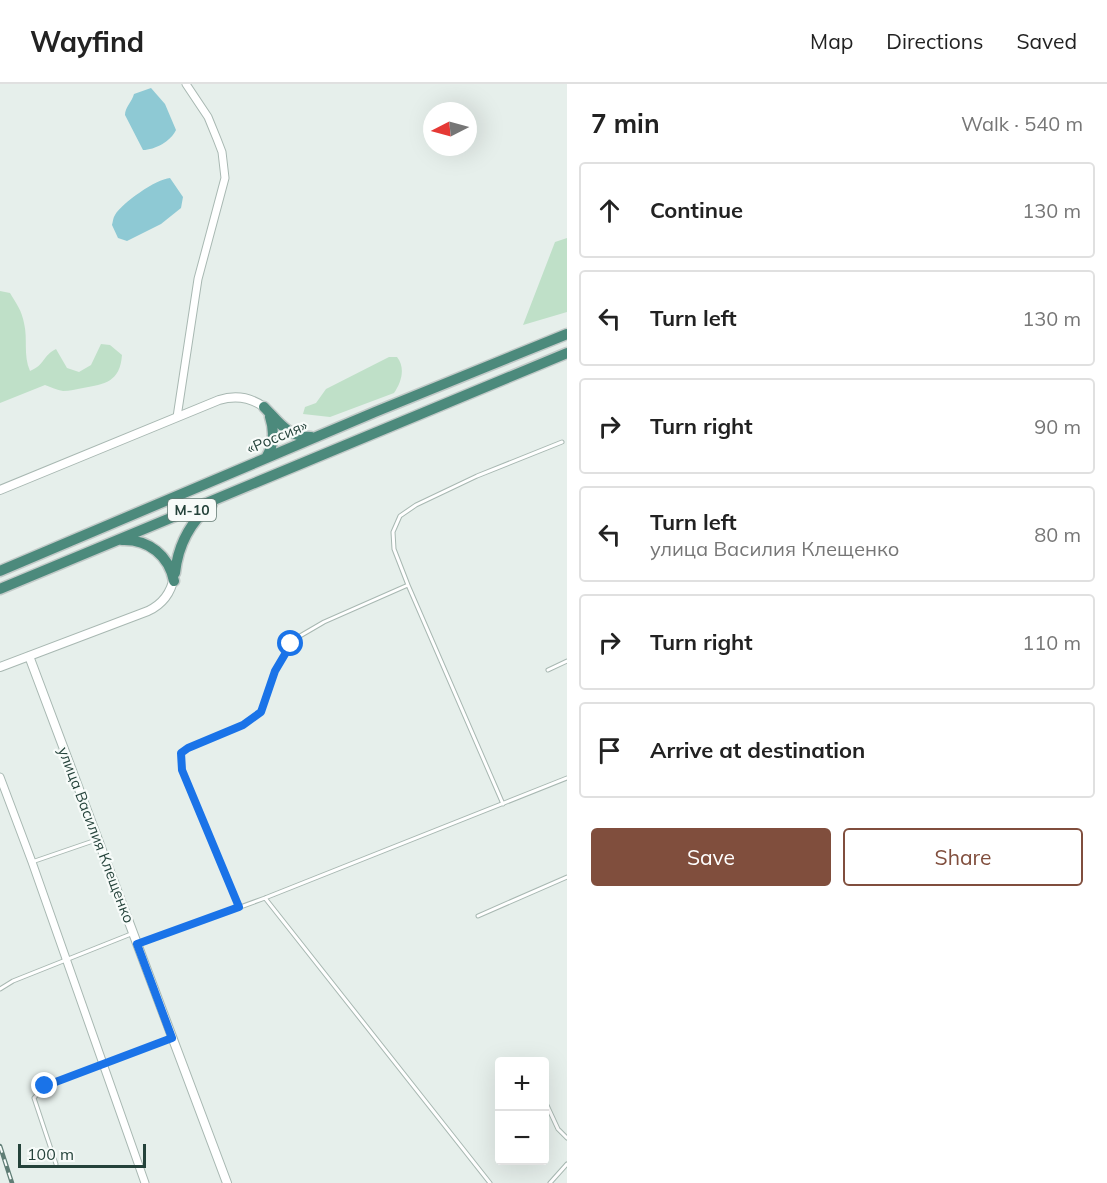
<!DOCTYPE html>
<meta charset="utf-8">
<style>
body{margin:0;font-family:Mulish,sans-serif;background:#f6f6f6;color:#222}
.controls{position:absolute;right:18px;bottom:18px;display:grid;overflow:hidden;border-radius:6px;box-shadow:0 6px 24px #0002}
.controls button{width:54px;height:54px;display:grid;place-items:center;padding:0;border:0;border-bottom:2px solid #e0e0e0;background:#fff;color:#222;font:30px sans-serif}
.compass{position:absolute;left:423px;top:18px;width:54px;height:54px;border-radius:50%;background:#fff;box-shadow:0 6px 24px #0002;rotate:264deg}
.scale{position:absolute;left:18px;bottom:15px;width:128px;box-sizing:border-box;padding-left:6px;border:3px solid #24423a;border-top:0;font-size:16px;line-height:21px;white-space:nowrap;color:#24423a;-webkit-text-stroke:4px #f7fbf9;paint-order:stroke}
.stop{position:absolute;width:18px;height:18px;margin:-14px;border:4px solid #1a73e8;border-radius:50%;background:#fff}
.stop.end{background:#1a73e8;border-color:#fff;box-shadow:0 2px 6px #0008}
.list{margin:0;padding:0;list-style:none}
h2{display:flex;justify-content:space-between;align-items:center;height:78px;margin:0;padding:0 24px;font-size:26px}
h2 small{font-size:20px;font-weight:400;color:#767676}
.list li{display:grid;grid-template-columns:39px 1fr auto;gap:18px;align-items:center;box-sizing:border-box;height:96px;margin:0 12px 12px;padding:0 12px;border:2px solid #e0e0e0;border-radius:6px}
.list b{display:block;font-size:22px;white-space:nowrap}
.list p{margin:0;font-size:20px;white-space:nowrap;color:#767676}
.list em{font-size:20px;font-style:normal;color:#767676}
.actions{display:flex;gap:12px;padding:18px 24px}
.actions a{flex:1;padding:14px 0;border:2px solid #804e3d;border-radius:6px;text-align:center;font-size:21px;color:#804e3d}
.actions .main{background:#804e3d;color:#fff}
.icon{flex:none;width:33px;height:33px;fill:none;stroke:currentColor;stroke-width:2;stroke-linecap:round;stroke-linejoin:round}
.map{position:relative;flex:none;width:567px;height:1099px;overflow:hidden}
header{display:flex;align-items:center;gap:36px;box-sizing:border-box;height:84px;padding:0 30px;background:#fff;border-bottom:2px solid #e0e0e0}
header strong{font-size:28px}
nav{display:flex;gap:33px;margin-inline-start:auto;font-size:21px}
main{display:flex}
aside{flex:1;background:#fff}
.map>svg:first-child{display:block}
.green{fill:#bfe0c8}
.water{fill:#8ec9d4}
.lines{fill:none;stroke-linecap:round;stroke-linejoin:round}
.service-casing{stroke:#a8b8b2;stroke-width:5}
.minor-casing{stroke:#a8b8b2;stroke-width:9}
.tertiary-casing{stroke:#a8b8b2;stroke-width:10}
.trunk-casing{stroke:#c2cac8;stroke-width:13}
.service{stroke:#fff;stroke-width:3}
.minor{stroke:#fff;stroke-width:7}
.tertiary{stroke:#fff;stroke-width:8}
.trunk{stroke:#4c8a7c;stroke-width:10}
.rail-casing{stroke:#5f7d75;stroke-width:4.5}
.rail{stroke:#f7fbf9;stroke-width:2;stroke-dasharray:7;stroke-linecap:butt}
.route{stroke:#1a73e8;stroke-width:8}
.labels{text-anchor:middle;stroke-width:4.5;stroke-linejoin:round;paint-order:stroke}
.shield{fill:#f7fbf9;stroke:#637a73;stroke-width:1.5}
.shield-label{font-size:14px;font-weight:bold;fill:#24423a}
.street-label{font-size:15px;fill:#24423a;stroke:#f7fbf9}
</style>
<header>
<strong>Wayfind</strong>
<nav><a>Map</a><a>Directions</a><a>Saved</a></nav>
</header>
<main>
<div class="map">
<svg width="567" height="1099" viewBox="0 0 567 1099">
<rect width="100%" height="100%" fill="#e6efeb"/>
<path class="green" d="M 567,154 L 567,228 L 523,241 L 555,158 Z
M 0,207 L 10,209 C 16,219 22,227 24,239 C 28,255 23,271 30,287 C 45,281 43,271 56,265 L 67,284 L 79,288 L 91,281 L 101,260 L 110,261 L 122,271 C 120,298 105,300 83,304 C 76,305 70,307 63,307 C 57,306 51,303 45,301 L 0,319 Z
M 389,273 L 397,273 C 406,284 401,299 394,309 L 330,333 L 303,330 L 305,323 L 316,319 L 326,305 Z"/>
<path class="water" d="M 151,4 L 165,20 L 176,46 C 171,57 155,66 143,66 L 125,31 C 125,23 132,18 134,10 Z
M 170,94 L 183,113 L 181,124 L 161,140 L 127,157 L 118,154 L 112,141 C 113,137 113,134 115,131 C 122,119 156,95 170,94 Z"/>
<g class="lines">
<g class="service-casing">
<path id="service" d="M 408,501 L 394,465 L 393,448 L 400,432 L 416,421 L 477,392 L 562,358
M 548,586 L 567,577
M 32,778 L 96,756
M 265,814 L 490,1099
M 239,823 L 182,686 L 181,669 L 188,664 L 243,641 L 261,628 L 275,587 L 291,560 L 300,552 L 324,538 L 408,501 L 503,720
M 478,832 L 567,793
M 139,860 L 265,814 L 567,694
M 0,905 L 13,897 L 131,850
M 545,1017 L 558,1045 L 567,1054
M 56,1080 L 34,1014 L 45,1002 L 171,955
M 550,1099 L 567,1080"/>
</g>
<g class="minor-casing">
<path id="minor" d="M 177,333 L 198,195 L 225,94 L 222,68 L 217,55 L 208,33 L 186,0
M 0,693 L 32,778 L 145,1099"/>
</g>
<g class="tertiary-casing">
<path id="tertiary" d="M 0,406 L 219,316 C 235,311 250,313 264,323
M 29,572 L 227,1099
M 0,583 L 148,527 C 163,520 171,509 174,493"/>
</g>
<g class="trunk-casing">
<path id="trunk" d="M 264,323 C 279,338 287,353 311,353
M 266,374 C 274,361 275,348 270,333
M 122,456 C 149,455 169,472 174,497
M 0,487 L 375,328 L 567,250
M 175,489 C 178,461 190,438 212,420
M 0,505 L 567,269"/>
</g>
<use href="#service" class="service"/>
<use href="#minor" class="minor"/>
<use href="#tertiary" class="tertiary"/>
<use href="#trunk" class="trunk"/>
<g class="rail-casing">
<path id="rail" d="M 0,1062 L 12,1099"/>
</g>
<use href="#rail" class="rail"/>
</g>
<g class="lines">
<path class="route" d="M 45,1002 L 172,954 L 137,860 L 239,823 L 182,686 L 181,669 L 188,664 L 243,641 L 261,628 L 275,587 L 291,560"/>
</g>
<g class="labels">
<rect class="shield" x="168" y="415" width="48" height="22" rx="4.5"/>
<g class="shield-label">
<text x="192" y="431">М-10</text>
</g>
<g class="street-label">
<text transform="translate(277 353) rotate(-23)" y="5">«Россия»</text>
<text transform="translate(96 751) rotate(69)" y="5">улица Василия Клещенко</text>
</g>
</g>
</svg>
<div class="controls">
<button>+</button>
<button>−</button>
</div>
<svg class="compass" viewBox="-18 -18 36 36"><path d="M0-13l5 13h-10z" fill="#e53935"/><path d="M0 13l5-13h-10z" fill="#767676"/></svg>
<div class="scale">100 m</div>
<div class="stop" style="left:291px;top:560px"></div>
<div class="stop end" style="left:45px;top:1002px"></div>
</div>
<aside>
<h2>7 min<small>Walk · 540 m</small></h2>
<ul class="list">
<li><svg class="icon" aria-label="ahead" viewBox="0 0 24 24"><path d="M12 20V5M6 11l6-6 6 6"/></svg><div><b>Continue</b></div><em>130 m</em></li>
<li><svg class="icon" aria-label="left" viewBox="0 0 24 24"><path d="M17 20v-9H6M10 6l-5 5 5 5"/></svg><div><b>Turn left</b></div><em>130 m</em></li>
<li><svg class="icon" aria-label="right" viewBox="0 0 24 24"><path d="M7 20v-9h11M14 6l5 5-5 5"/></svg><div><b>Turn right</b></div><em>90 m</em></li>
<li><svg class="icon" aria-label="left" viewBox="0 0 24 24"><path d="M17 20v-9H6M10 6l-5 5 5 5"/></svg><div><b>Turn left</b><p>улица Василия Клещенко</p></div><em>80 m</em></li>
<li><svg class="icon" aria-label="right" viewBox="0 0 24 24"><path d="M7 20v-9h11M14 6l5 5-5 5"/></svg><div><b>Turn right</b></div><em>110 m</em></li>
<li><svg class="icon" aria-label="arrive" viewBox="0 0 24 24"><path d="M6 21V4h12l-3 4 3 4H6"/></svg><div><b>Arrive at destination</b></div></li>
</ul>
<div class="actions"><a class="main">Save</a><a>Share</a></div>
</aside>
</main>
